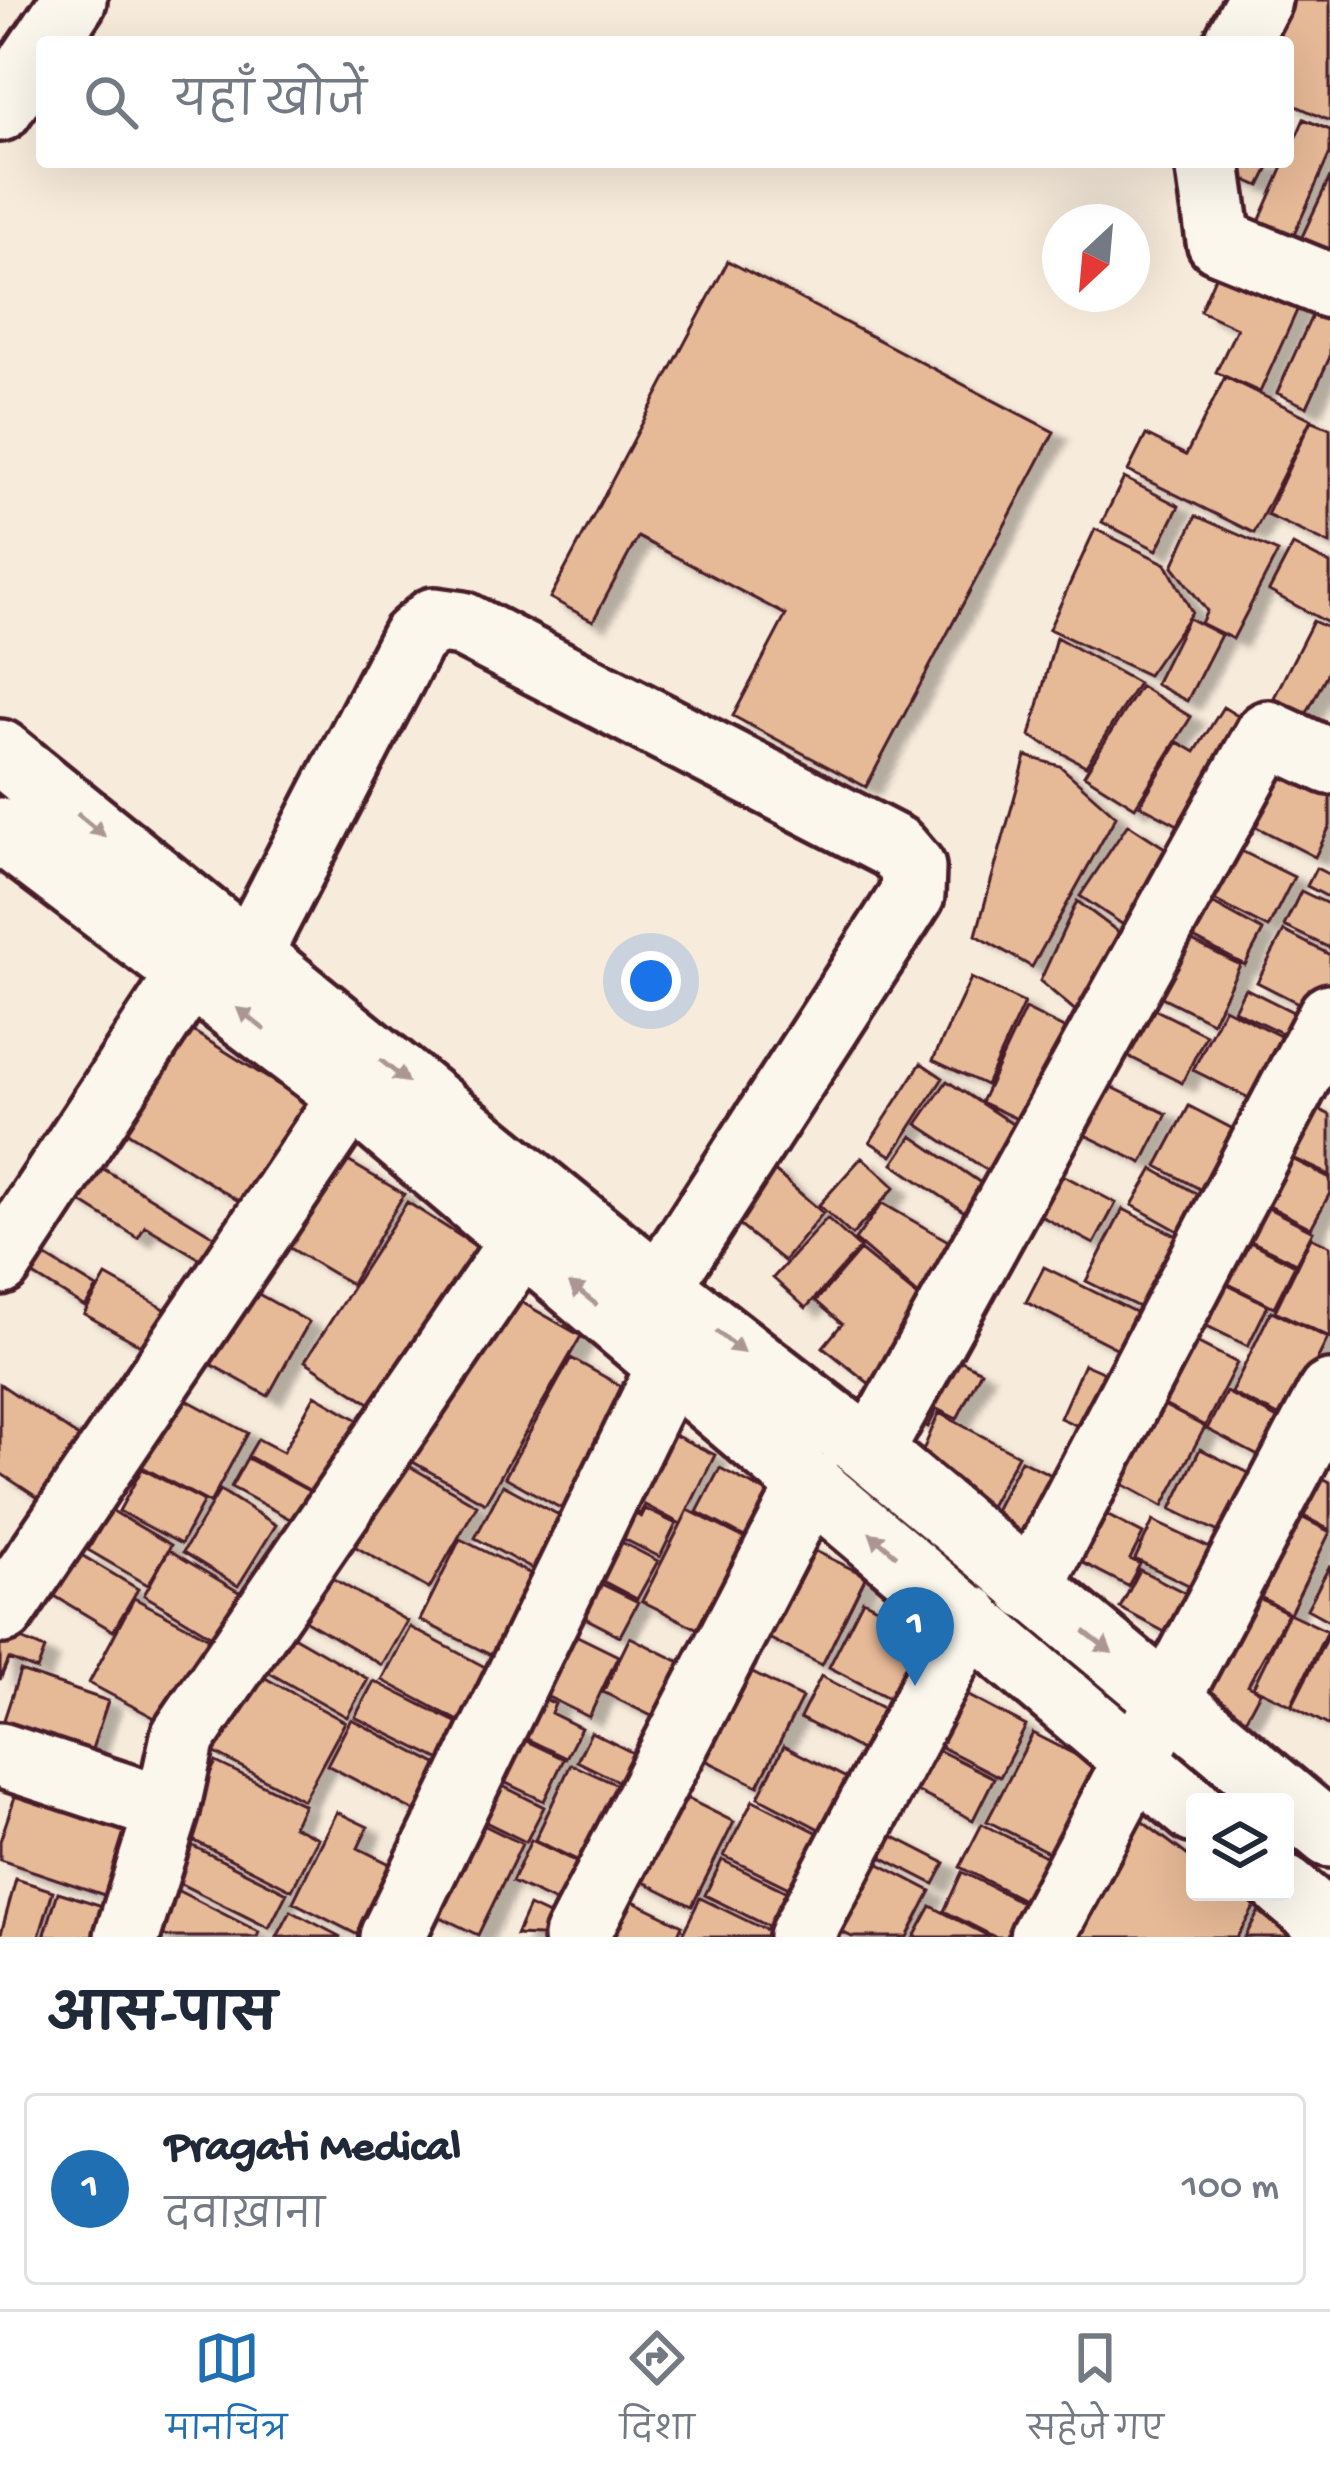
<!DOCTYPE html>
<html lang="hi">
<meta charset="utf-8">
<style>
body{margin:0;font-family:"Gochi Hand","Playpen Sans Deva",sans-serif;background:#f2f2f3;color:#1f2937}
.controls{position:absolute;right:36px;bottom:36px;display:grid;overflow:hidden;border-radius:12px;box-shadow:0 12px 48px #0002}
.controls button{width:108px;height:108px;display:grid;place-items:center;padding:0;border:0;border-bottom:3px solid #e0e1e3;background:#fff;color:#1f2937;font:60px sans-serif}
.compass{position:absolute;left:1042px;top:204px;width:108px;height:108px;border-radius:50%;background:#fff;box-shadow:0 12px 48px #0002;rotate:206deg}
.you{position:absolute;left:651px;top:981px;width:42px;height:42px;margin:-30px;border:9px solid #fff;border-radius:50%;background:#1a73e8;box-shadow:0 0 0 18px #1a73e833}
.badge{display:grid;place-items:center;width:78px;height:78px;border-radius:50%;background:#1f6fb2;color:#fff;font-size:39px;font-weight:700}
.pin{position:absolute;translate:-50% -99px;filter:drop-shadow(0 3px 6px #0008)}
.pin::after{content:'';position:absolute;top:63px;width:42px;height:36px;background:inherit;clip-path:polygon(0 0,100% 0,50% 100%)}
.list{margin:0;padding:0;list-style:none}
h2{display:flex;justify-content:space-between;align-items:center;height:156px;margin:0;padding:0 48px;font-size:51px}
h2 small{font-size:39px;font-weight:400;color:#747a83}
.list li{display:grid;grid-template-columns:78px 1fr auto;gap:36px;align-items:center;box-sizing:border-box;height:192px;margin:0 24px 24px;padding:0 24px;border:3px solid #e0e1e3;border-radius:12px}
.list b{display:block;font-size:45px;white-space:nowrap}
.list p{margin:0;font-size:39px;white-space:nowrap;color:#747a83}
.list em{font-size:39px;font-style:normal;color:#747a83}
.icon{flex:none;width:66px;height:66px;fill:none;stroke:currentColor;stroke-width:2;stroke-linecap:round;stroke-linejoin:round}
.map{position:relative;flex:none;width:1330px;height:1937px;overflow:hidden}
.search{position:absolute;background:#fff;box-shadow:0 12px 48px #0002;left:36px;right:36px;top:36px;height:132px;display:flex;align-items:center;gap:30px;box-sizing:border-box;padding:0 42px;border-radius:12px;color:#747a83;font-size:45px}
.sheet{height:372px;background:#fff}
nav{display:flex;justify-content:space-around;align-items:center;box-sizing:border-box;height:168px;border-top:3px solid #e0e1e3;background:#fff;font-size:33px;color:#747a83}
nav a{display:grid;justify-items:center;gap:6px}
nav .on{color:#1f6fb2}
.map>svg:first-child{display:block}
.building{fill:#e6b997;stroke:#4a1f2b;stroke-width:3;filter:url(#shadow)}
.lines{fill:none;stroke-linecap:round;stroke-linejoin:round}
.minor-casing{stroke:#4a1f2b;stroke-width:72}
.minor{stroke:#fbf7ec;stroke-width:63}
.oneway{fill:#ab9695}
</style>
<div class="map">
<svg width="1330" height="1937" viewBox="0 0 1330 1937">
<defs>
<filter id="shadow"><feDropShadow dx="13" dy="8" stdDeviation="3" flood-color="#0004"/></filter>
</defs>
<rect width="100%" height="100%" fill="#f7ebdb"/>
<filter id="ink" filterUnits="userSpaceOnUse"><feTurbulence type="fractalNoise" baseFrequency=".00833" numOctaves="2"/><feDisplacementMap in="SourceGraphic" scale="24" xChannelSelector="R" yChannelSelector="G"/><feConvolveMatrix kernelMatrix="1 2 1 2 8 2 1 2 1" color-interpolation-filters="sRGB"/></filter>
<g filter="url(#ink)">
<path class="building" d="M 1269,0 L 1330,0 L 1330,121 L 1288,102 L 1288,42 L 1250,42 Z
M 1304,119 L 1330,130 L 1330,153 L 1289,246 L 1255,231 Z
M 1223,162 L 1272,162 L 1260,186 L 1228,172 Z
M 1330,177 L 1330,258 L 1299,243 Z
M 1223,259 L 1304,295 L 1260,392 L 1216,372 L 1237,328 L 1200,311 Z
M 728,261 L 1054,432 L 866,787 L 733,716 L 786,615 L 638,537 L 593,621 L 550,598 Z
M 1320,298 L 1330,302 L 1330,357 L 1307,407 L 1277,393 Z
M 1225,377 L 1311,419 L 1254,533 L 1128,471 L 1146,435 L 1186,455 Z
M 1311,420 L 1330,428 L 1330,544 L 1267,515 Z
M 1124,478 L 1179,506 L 1157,550 L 1102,522 Z
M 1196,516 L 1278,552 L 1233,639 L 1201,623 L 1207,611 L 1173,566 Z
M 1095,529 L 1166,564 L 1192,612 L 1148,675 L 1049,629 Z
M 1293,545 L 1330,564 L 1330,624 L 1269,591 Z
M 1188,618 L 1221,635 L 1187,701 L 1155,684 Z
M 1313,621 L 1330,629 L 1330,668 L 1294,738 L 1262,721 Z
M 1056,637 L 1138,683 L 1086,766 L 1030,736 Z
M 1140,686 L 1191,717 L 1135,807 L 1084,775 Z
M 1223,707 L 1261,730 L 1197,835 L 1140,805 L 1178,742 L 1195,752 Z
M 1026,756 L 1060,766 L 1116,816 L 1032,967 L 976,935 Z
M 1263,767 L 1300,786 L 1310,768 L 1330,778 L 1330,826 L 1315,857 L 1237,817 Z
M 1128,824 L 1188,863 L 1128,928 L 1080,896 Z
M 1221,841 L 1294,877 L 1268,928 L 1195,890 Z
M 1316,868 L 1330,875 L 1330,898 L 1307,886 Z
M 1188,890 L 1263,931 L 1245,965 L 1169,925 Z
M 1301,891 L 1330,905 L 1330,948 L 1284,926 Z
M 1077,901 L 1137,946 L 1091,1024 L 1040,981 Z
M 1168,929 L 1240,965 L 1212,1022 L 1140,986 Z
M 1284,931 L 1330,955 L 1330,995 L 1320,1014 L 1257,982 Z
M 971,978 L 1024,1003 L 986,1085 L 933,1060 Z
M 1245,988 L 1313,1022 L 1303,1043 L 1234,1010 Z
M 1126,995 L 1206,1035 L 1182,1083 L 1102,1043 Z
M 1224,1008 L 1294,1043 L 1263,1105 L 1193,1070 Z
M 1025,1009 L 1076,1034 L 1032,1126 L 981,1102 Z
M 175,1020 L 314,1107 L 250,1208 L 111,1122 Z
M 921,1063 L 943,1078 L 892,1156 L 870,1142 Z
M 1085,1074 L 1167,1114 L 1142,1163 L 1061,1123 Z
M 947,1081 L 1023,1131 L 994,1175 L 917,1124 Z
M 1300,1100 L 1330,1115 L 1330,1175 L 1276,1150 Z
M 1189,1106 L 1254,1140 L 1222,1201 L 1157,1166 Z
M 912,1136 L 994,1192 L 975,1219 L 893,1164 Z
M 329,1150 L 404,1194 L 351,1284 L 275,1239 Z
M 1280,1153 L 1330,1178 L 1330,1193 L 1311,1228 L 1256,1199 Z
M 79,1154 L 222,1241 L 207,1263 L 145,1226 L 138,1238 L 60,1189 Z
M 862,1157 L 895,1187 L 852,1235 L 819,1205 Z
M 1038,1162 L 1116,1203 L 1094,1244 L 1016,1203 Z
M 770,1167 L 823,1213 L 784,1261 L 729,1217 Z
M 1153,1169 L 1217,1205 L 1196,1241 L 1132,1205 Z
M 1254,1201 L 1313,1231 L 1296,1263 L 1237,1234 Z
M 407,1202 L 485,1252 L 383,1412 L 305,1361 Z
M 882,1203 L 971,1254 L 941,1314 L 855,1240 Z
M 1123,1209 L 1191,1243 L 1155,1315 L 1086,1281 Z
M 827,1218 L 860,1248 L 806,1308 L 773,1278 Z
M 1236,1235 L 1295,1265 L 1274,1307 L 1215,1277 Z
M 1311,1237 L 1330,1246 L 1330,1337 L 1275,1311 Z
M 27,1245 L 97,1288 L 85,1307 L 14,1263 Z
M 860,1250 L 939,1314 L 885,1396 L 823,1347 L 842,1324 L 816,1301 Z
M 1044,1267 L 1153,1321 L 1134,1357 L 1026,1302 Z
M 106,1276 L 179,1317 L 158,1355 L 84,1314 Z
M 1215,1279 L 1268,1305 L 1248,1346 L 1195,1320 Z
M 235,1281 L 309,1322 L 268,1396 L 194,1355 Z
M 516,1299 L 581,1336 L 485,1503 L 399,1454 Z
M 1271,1311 L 1328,1338 L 1287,1420 L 1231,1393 Z
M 1179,1333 L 1237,1363 L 1205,1426 L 1147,1396 Z
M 942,1351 L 981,1371 L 957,1419 L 937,1409 L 928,1427 L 908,1416 Z
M 571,1358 L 646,1400 L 580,1519 L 505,1477 Z
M 1084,1364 L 1125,1382 L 1101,1436 L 1060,1418 Z
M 0,1384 L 89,1444 L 49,1505 L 0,1473 Z
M 172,1392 L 248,1433 L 210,1503 L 135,1463 Z
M 1226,1392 L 1285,1423 L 1266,1460 L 1207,1429 Z
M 315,1395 L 372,1428 L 327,1500 L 248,1456 L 258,1439 L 283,1452 Z
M 1146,1396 L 1205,1427 L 1163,1506 L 1104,1474 Z
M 939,1413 L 1018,1455 L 989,1508 L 921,1455 Z
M 656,1426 L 715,1455 L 681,1524 L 645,1505 L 640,1514 L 617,1503 Z
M 1200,1449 L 1261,1479 L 1231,1538 L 1171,1509 Z
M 390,1455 L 477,1505 L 429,1589 L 342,1539 Z
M 247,1458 L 309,1491 L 292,1520 L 231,1487 Z
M 1021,1460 L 1051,1475 L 1016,1542 L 987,1526 Z
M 720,1468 L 781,1500 L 758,1544 L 697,1512 Z
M 1303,1468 L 1330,1482 L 1330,1530 L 1283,1505 Z
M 142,1469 L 204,1501 L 181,1544 L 119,1511 Z
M 503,1485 L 572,1522 L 543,1575 L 475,1538 Z
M 220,1490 L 276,1525 L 238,1586 L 183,1552 Z
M 618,1505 L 641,1517 L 645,1509 L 676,1524 L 660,1557 L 606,1530 Z
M 1280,1506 L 1330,1532 L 1290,1613 L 1238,1585 Z
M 1091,1507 L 1143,1534 L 1130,1559 L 1140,1564 L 1128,1586 L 1066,1554 Z
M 111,1510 L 171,1545 L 148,1585 L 88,1550 Z
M 688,1510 L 746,1539 L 700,1630 L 642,1601 Z
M 1153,1521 L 1218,1552 L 1199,1590 L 1135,1559 Z
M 600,1531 L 658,1561 L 637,1599 L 580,1569 Z
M 460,1539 L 547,1582 L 507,1663 L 420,1620 Z
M 791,1539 L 866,1576 L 822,1665 L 747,1627 Z
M 68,1547 L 138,1589 L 113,1631 L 43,1589 Z
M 169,1550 L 242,1594 L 215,1638 L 144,1595 Z
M 1330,1565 L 1330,1619 L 1329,1621 L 1307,1609 Z
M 311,1566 L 407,1621 L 382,1665 L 287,1610 Z
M 1140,1570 L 1197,1599 L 1176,1638 L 1120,1608 Z
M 581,1574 L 638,1602 L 620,1636 L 564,1607 Z
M 1238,1587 L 1288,1613 L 1248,1685 L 1260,1692 L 1245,1720 L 1184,1687 Z
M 134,1598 L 215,1641 L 170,1726 L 89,1683 Z
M 863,1600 L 946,1643 L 912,1710 L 829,1667 Z
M 1289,1613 L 1327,1631 L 1291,1705 L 1253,1687 Z
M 272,1624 L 368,1679 L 347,1717 L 250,1662 Z
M 410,1627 L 502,1676 L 474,1729 L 382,1680 Z
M 559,1627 L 618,1656 L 589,1717 L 530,1688 Z
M 0,1630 L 45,1649 L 37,1670 L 9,1659 L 0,1680 Z
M 1330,1631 L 1330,1726 L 1292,1706 Z
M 630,1637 L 690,1667 L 662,1721 L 603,1692 Z
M 729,1661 L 802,1698 L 758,1786 L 685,1750 Z
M 247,1668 L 345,1722 L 303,1800 L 204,1747 Z
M 20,1671 L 108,1701 L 88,1761 L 0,1732 Z
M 821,1676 L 894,1714 L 873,1756 L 800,1718 Z
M 374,1681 L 473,1731 L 455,1767 L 355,1717 Z
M 944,1683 L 1026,1726 L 1000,1777 L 918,1735 Z
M 528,1691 L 555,1704 L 551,1713 L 581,1728 L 566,1758 L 509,1730 Z
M 351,1719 L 450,1771 L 426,1817 L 327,1765 Z
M 503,1730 L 564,1759 L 544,1801 L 483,1772 Z
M 591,1732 L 647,1760 L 632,1788 L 577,1761 Z
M 1033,1733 L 1107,1771 L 1062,1859 L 987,1821 Z
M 916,1739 L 994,1778 L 973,1820 L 895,1780 Z
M 784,1746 L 856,1783 L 829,1834 L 758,1797 Z
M 216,1762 L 304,1805 L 293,1826 L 318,1838 L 292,1890 L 179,1833 Z
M 571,1764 L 628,1790 L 592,1867 L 535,1840 Z
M 24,1770 L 142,1810 L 113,1898 L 0,1860 L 0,1841 Z
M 481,1775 L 544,1807 L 526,1842 L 463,1811 Z
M 662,1786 L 734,1822 L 692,1906 L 620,1870 Z
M 753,1800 L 828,1838 L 799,1893 L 724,1856 Z
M 1124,1808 L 1195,1861 L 1195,1892 L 1237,1892 L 1255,1906 L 1237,1937 L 1057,1937 Z
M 337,1812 L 368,1827 L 358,1848 L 412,1875 L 362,1937 L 293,1902 Z
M 463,1815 L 522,1844 L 478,1935 L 418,1906 Z
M 982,1824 L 1057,1862 L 1035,1906 L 960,1867 Z
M 873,1826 L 945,1863 L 934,1884 L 862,1847 Z
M 177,1838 L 287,1893 L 269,1928 L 159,1873 Z
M 531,1840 L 592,1869 L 573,1910 L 512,1882 Z
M 858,1853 L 931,1891 L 907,1937 L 852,1937 L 822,1922 Z
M 722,1860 L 799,1898 L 782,1933 L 705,1895 Z
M 962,1872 L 1031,1907 L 1015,1937 L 995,1937 L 944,1911 Z
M 16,1879 L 53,1891 L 39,1937 L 0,1937 Z
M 155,1879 L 259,1932 L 257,1937 L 168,1937 L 138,1926 Z
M 609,1889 L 682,1925 L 677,1937 L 585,1937 Z
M 58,1892 L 112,1909 L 103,1937 L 44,1937 Z
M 700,1898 L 774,1934 L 773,1937 L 681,1937 Z
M 529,1906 L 569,1925 L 563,1937 L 516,1935 Z
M 931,1906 L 990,1937 L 914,1937 Z
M 1260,1909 L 1294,1937 L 1245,1937 Z
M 291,1911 L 341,1937 L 277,1937 Z"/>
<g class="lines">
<g class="minor-casing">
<path id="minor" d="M 46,42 L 74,0
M 1237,42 L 1259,0
M 0,109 L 42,47
M 1208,162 L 1219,241 L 1330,286
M 0,752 L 659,1287 L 871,1452 L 1330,1835
M 0,830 L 351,1096 L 1195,1811
M 250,953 L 413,638 L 434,620 L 462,624 L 896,848 L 913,868 L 912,895 L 659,1287
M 0,1263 L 191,972
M 871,1452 L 1268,733 L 1330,762
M 1030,1588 L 1330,1016
M 3,1611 L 351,1096
M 0,1755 L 167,1810
M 1285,1888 L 1330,1926
M 127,1937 L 167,1810 L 183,1737 L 520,1244
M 392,1937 L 671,1363
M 576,1937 L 811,1484
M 801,1937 L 970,1617
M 1042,1937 L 1330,1393"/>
</g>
<use href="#minor" class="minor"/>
</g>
<defs><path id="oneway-solid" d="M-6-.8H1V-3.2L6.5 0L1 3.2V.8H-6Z" transform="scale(3)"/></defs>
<g class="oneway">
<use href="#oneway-solid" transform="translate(91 825) rotate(39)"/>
<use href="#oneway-solid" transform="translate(251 1019) rotate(-142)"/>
<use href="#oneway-solid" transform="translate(394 1071) rotate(39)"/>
<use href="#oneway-solid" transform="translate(583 1294) rotate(-142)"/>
<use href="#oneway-solid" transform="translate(730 1342) rotate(38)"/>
<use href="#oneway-solid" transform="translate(883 1544) rotate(-140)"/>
<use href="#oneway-solid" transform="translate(1098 1642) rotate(38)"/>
</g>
</g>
</svg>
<div class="controls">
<button><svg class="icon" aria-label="layers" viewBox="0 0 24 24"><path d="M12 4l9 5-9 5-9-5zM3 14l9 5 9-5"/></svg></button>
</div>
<svg class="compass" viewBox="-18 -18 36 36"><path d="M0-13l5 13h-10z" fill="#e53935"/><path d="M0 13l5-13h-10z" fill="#747a83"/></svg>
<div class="you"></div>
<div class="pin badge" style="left:915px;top:1686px">1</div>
<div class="search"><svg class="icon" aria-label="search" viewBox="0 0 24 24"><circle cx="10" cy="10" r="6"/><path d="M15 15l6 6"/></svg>यहाँ खोजें</div>
</div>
<section class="sheet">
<h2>आस-पास<small></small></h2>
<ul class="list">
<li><span class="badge">1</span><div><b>Pragati Medical</b><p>दवाख़ाना</p></div><em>100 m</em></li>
</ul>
</section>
<nav>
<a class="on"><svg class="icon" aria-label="map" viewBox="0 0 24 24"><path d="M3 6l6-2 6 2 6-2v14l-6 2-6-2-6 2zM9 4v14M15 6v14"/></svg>मानचित्र</a>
<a><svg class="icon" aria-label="directions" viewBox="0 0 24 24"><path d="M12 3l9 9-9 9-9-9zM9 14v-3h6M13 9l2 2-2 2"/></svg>दिशा</a>
<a><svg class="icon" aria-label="saved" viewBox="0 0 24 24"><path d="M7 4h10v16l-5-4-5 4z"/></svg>सहेजे गए</a>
</nav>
